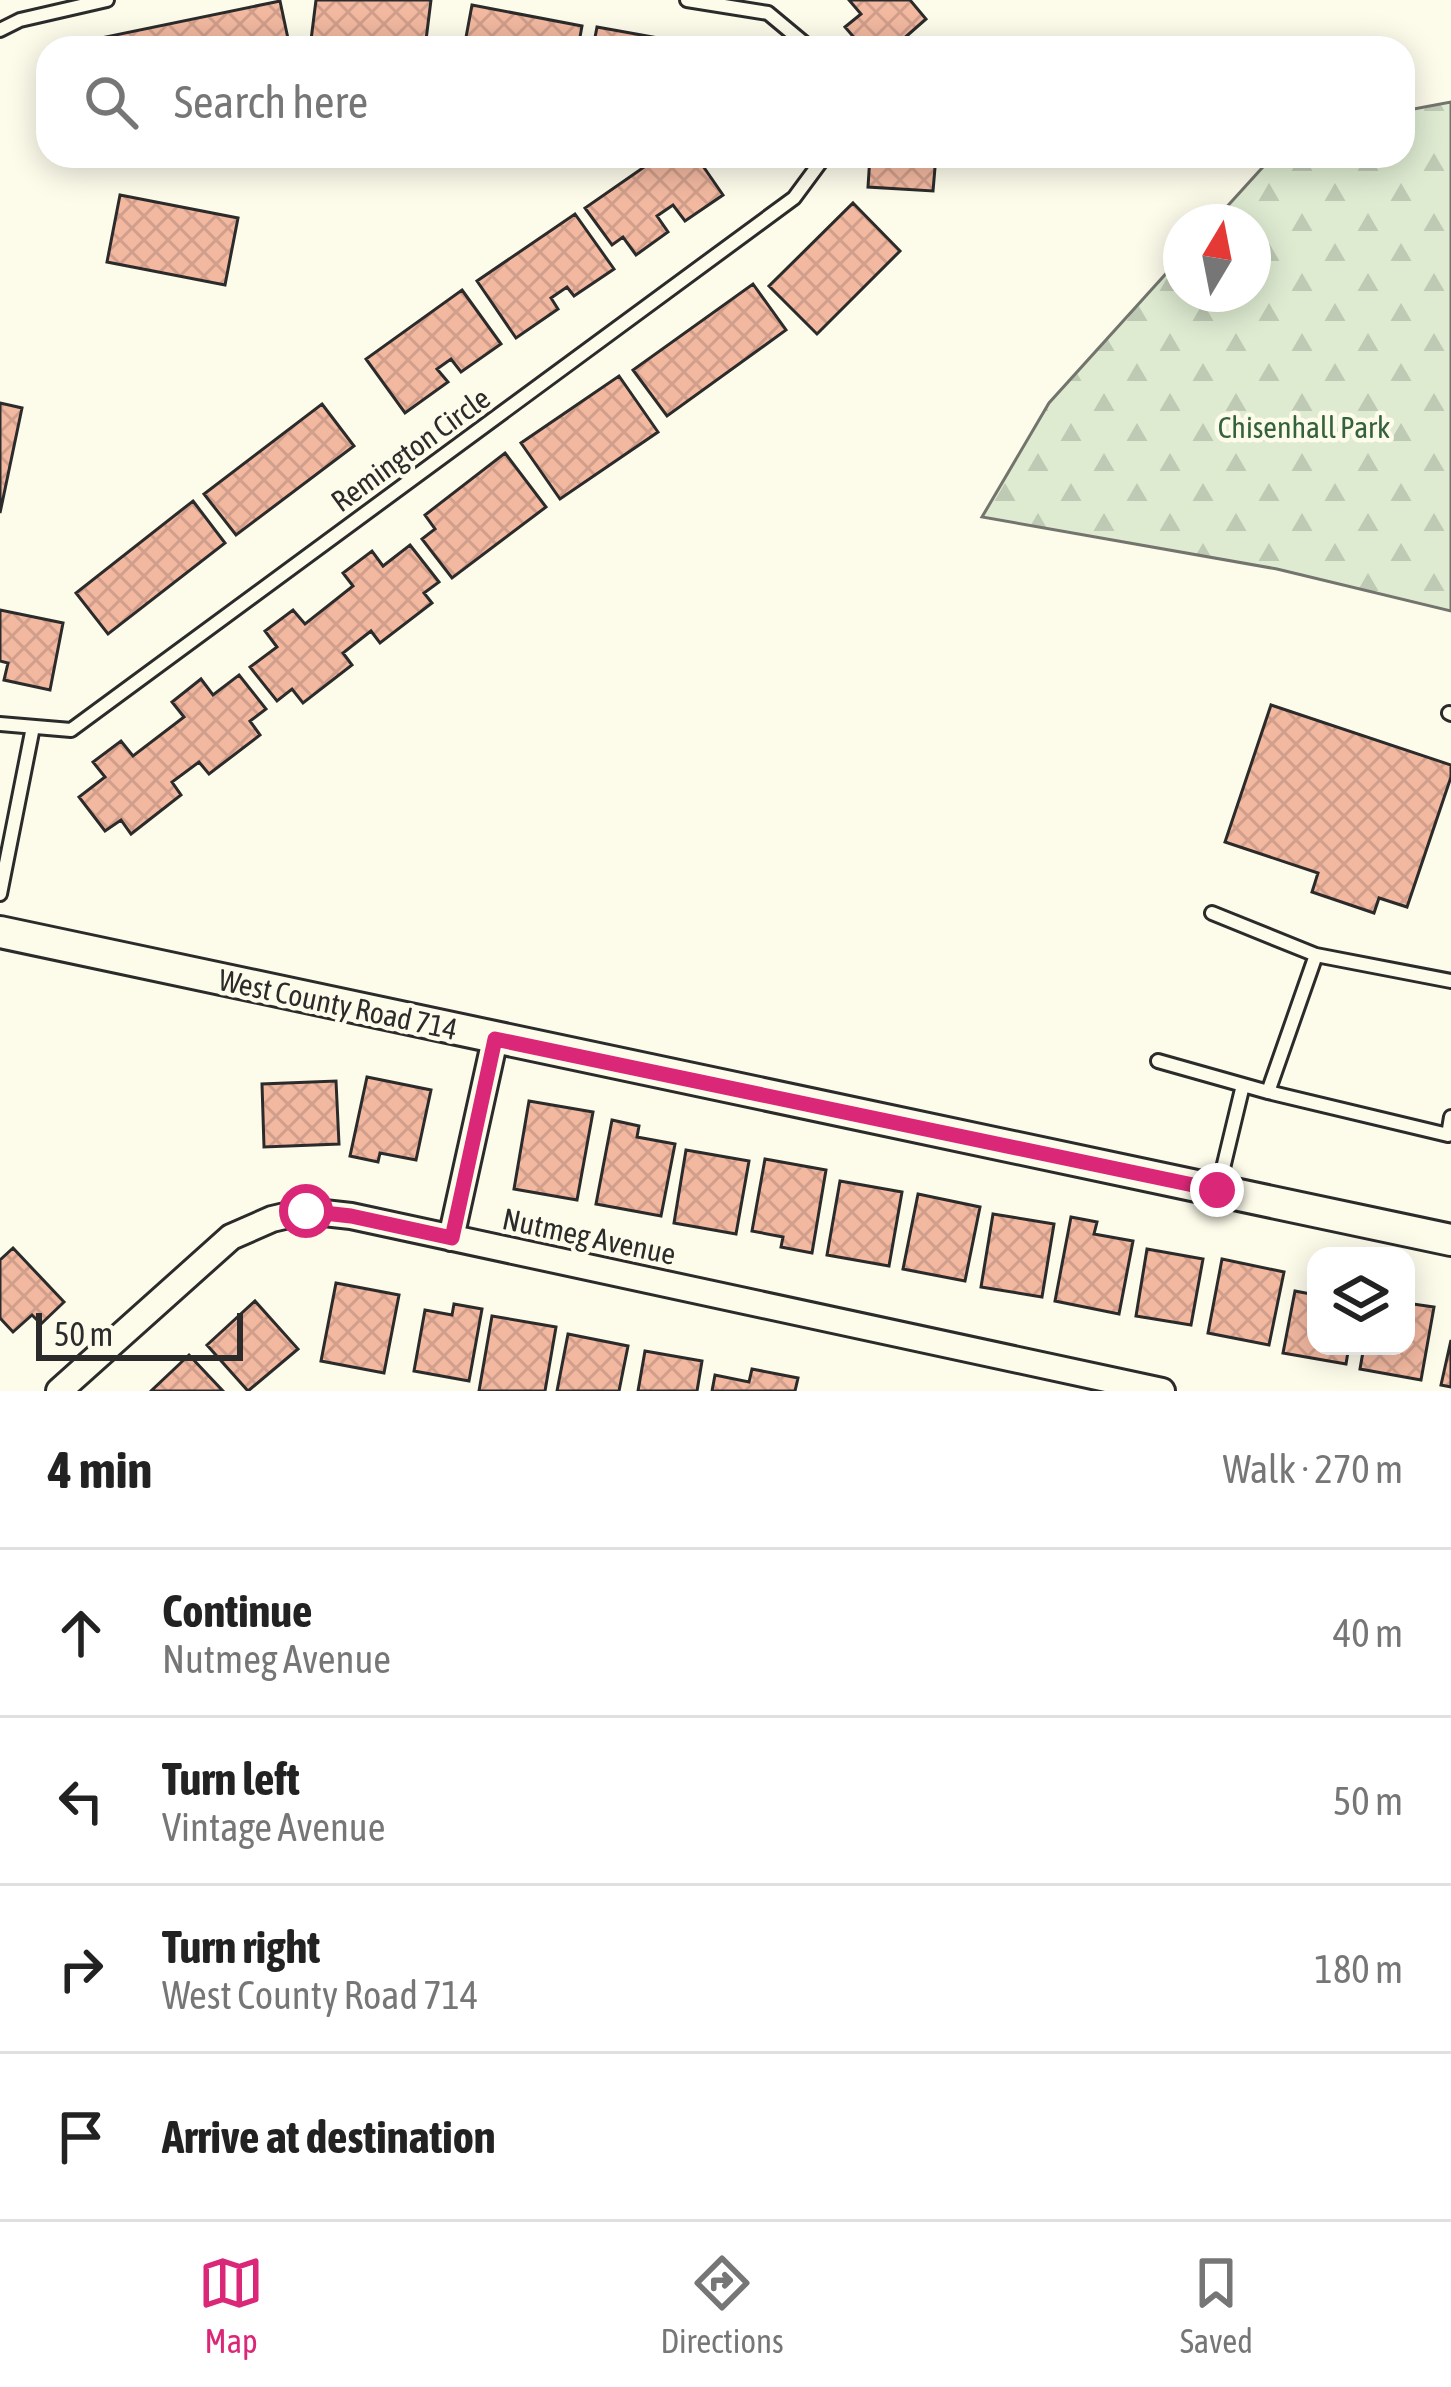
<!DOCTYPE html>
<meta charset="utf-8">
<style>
body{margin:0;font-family:"Asap Condensed",sans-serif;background:#f6f6f6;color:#222}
.controls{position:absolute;right:36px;bottom:36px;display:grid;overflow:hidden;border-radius:24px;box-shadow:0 6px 30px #0003}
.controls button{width:108px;height:108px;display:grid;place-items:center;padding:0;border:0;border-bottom:3px solid #e0e0e0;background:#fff;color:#222;font:60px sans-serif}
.compass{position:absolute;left:1163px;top:204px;width:108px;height:108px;border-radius:50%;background:#fff;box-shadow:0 6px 30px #0003;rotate:10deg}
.scale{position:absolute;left:36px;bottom:30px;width:207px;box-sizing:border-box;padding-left:12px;border:6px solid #2b2b2b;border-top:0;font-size:33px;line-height:42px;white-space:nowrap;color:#2b2b2b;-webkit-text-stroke:9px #fdfbea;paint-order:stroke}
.stop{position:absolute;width:36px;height:36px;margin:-27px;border:9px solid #db2777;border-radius:50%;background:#fff}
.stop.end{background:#db2777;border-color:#fff;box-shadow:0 3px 12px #0008}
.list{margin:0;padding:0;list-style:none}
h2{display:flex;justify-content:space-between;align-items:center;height:156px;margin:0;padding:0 48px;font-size:51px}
h2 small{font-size:39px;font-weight:400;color:#767676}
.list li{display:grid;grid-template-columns:78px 1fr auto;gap:36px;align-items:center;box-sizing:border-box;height:168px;padding:0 48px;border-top:3px solid #e0e0e0}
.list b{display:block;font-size:45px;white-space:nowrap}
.list p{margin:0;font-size:39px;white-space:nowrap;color:#767676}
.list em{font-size:39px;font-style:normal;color:#767676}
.icon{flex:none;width:66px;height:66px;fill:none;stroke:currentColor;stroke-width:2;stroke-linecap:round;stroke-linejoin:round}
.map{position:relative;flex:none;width:1451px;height:1391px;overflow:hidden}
.search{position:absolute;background:#fff;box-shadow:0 6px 30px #0003;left:36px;right:36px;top:36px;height:132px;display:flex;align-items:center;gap:30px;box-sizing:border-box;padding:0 42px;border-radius:36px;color:#767676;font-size:45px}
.sheet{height:828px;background:#fff}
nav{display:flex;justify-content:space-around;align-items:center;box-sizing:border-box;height:168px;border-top:3px solid #e0e0e0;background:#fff;font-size:33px;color:#767676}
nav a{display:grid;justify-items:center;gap:6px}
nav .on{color:#db2777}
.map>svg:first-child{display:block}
.forest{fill:url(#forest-firs);stroke:#74746e;stroke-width:3}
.building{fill:url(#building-cross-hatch);stroke:#2b2b2b;stroke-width:3}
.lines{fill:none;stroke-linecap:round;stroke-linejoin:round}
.service-casing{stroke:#2b2b2b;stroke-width:18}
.minor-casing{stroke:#2b2b2b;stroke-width:30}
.tertiary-casing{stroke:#2b2b2b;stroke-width:36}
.service{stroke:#fdfbea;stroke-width:12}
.minor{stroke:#fdfbea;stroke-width:24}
.tertiary{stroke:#fdfbea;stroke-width:30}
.route{stroke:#db2777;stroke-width:15}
.labels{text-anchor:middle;stroke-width:9;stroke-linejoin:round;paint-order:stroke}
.park-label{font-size:30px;fill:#34623c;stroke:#fdfbea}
.street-label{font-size:30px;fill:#2b2b2b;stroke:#fdfbea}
</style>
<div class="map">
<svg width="1451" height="1391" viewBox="0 0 1451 1391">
<defs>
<pattern id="forest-firs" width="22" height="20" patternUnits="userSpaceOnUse" patternTransform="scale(3)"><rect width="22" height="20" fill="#deebd1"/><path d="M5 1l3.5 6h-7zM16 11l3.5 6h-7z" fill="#bfcab4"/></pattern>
<pattern id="building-cross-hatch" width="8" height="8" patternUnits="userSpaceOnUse" patternTransform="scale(3)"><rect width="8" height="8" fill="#f2b8a0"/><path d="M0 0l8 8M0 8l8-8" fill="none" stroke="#d09e8a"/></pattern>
</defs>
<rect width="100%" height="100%" fill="#fdfbea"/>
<path class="forest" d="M 1451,102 L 1451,611 L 1277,569 L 982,517 L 1049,403 L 1181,257 L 1181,294 L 1253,294 L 1253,222 L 1213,222 L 1273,156 L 1403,156 L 1403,111 Z"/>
<path class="building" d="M 316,0 L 431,0 L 425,48 L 310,48 Z
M 849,0 L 910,0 L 926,19 L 893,48 L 884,42 L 877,48 L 863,48 L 845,27 L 861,14 Z
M 280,1 L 290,48 L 63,48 L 62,46 Z
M 472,5 L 582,26 L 578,48 L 464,48 Z
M 597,27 L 714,48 L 593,48 Z
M 660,156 L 696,156 L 723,195 L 685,221 L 673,205 L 657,216 L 668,232 L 636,255 L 623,237 L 612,245 L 585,208 Z
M 870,156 L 936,156 L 933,191 L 868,187 Z
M 120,195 L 238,218 L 225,285 L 107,262 Z
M 853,203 L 900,251 L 817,334 L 769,286 Z
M 575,214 L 614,269 L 574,296 L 567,287 L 551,298 L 558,309 L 516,338 L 477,281 Z
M 753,284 L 786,330 L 667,416 L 633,370 Z
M 462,290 L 501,344 L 461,372 L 451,359 L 437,369 L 448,382 L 405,413 L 366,359 Z
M 619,376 L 658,432 L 560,499 L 521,443 Z
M 0,403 L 22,408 L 0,513 Z
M 322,404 L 354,446 L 236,535 L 204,494 Z
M 505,453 L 546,507 L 452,578 L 422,539 L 435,529 L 425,515 Z
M 193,501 L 225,543 L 108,634 L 76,593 Z
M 410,545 L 439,582 L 424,593 L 432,603 L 380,643 L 371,631 L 343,653 L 352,665 L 303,703 L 292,689 L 277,701 L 250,667 L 277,647 L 265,631 L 293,610 L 305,624 L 353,586 L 343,573 L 372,551 L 383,566 Z
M 0,610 L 63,623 L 50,690 L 4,680 L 8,663 L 0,661 Z
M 239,675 L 266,709 L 250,721 L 260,735 L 209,774 L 199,762 L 172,782 L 181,795 L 131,834 L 121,820 L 105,831 L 79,797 L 105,777 L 93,762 L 121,741 L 133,756 L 184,717 L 172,702 L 201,679 L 213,695 Z
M 1271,705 L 1451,765 L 1451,777 L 1407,907 L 1379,898 L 1374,913 L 1312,892 L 1318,873 L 1225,842 Z
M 367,1077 L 431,1090 L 416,1160 L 380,1153 L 378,1162 L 350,1156 Z
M 336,1081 L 339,1144 L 264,1147 L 262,1084 Z
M 529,1101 L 593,1112 L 577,1200 L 514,1189 Z
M 612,1120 L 639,1126 L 637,1137 L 675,1144 L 661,1216 L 596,1204 Z
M 686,1150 L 749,1161 L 736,1234 L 674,1223 Z
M 765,1159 L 826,1170 L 812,1253 L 781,1247 L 783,1237 L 752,1231 Z
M 840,1181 L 902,1192 L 889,1266 L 827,1255 Z
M 918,1194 L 980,1207 L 965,1281 L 903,1269 Z
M 993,1214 L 1054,1224 L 1042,1297 L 981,1287 Z
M 1071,1217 L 1097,1222 L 1094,1234 L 1133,1241 L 1119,1314 L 1055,1301 Z
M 13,1248 L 64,1302 L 41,1324 L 32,1315 L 13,1332 L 0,1318 L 0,1260 Z
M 1147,1249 L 1203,1259 L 1191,1325 L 1136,1316 Z
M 1222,1259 L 1284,1272 L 1269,1345 L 1208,1333 Z
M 336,1283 L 399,1295 L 384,1373 L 321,1361 Z
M 1295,1291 L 1316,1295 L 1316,1346 L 1349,1346 L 1346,1364 L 1283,1353 Z
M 255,1301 L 298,1349 L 248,1391 L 207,1345 Z
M 1406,1303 L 1434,1307 L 1421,1380 L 1360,1369 L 1364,1346 L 1406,1346 Z
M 454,1304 L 482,1309 L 469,1381 L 414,1371 L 425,1310 L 452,1315 Z
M 492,1316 L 556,1327 L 545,1391 L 479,1391 Z
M 568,1334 L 628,1346 L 619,1391 L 557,1391 Z
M 1451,1340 L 1451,1387 L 1441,1385 Z
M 645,1351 L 702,1361 L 697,1391 L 638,1391 Z
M 189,1355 L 223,1391 L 151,1391 Z
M 752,1369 L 798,1378 L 795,1391 L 712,1391 L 715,1375 L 749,1382 Z"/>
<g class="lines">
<g class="service-casing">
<path id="service" d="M 687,0 L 768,13 L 810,48
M 0,30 L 20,20 L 107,0
M 1449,713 L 1451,714
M 0,724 L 71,730 L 794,198 L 825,156
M 0,894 L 33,727
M 1212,913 L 1316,955 L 1451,981
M 1158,1061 L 1268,1092 L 1448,1135 L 1451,1117
M 1268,1092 L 1316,955
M 1218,1189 L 1243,1085"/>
</g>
<g class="minor-casing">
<path id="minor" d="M 451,1238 L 495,1039
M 59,1391 L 231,1237 L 272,1219 L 306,1211 L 351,1216 L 1162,1391"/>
</g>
<g class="tertiary-casing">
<path id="tertiary" d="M 0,932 L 1451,1240"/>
</g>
<use href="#service" class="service"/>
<use href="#minor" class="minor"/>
<use href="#tertiary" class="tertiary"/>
</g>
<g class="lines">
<path class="route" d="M 306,1211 L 351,1216 L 452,1238 L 495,1039 L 1217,1190"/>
</g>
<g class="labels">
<g class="park-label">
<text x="1304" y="438">Chisenhall Park</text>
</g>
<g class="street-label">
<text transform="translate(411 450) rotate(-36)" y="10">Remington Circle</text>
<text transform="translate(338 1005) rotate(12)" y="10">West County Road 714</text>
<text transform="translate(589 1237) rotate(12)" y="10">Nutmeg Avenue</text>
</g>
</g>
</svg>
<div class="controls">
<button><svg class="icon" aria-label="layers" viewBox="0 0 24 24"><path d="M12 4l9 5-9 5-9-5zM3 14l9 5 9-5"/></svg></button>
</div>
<svg class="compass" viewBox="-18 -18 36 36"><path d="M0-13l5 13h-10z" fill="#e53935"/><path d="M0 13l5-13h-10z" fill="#767676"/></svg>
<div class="scale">50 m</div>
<div class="stop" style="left:306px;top:1211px"></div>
<div class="stop end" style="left:1217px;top:1190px"></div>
<div class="search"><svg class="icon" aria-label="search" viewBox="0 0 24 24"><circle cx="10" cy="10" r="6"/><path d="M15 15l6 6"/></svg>Search here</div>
</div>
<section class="sheet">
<h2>4 min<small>Walk · 270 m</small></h2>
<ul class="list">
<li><svg class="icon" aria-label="ahead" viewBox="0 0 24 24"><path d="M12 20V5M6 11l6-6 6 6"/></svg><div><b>Continue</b><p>Nutmeg Avenue</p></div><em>40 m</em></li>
<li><svg class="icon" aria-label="left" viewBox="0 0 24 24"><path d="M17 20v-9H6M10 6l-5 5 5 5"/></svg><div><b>Turn left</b><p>Vintage Avenue</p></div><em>50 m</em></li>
<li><svg class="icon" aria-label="right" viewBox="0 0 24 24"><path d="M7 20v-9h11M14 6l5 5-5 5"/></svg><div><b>Turn right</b><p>West County Road 714</p></div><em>180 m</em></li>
<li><svg class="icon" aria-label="arrive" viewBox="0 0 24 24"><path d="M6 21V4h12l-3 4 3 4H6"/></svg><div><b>Arrive at destination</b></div></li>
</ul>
</section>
<nav>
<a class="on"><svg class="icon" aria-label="map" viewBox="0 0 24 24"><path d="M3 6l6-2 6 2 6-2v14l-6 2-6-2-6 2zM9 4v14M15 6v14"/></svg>Map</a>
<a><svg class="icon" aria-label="directions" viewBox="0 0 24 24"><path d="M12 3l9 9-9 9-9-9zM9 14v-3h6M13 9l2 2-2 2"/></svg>Directions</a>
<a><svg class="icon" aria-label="saved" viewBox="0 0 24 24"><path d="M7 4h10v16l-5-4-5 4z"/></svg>Saved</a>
</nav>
